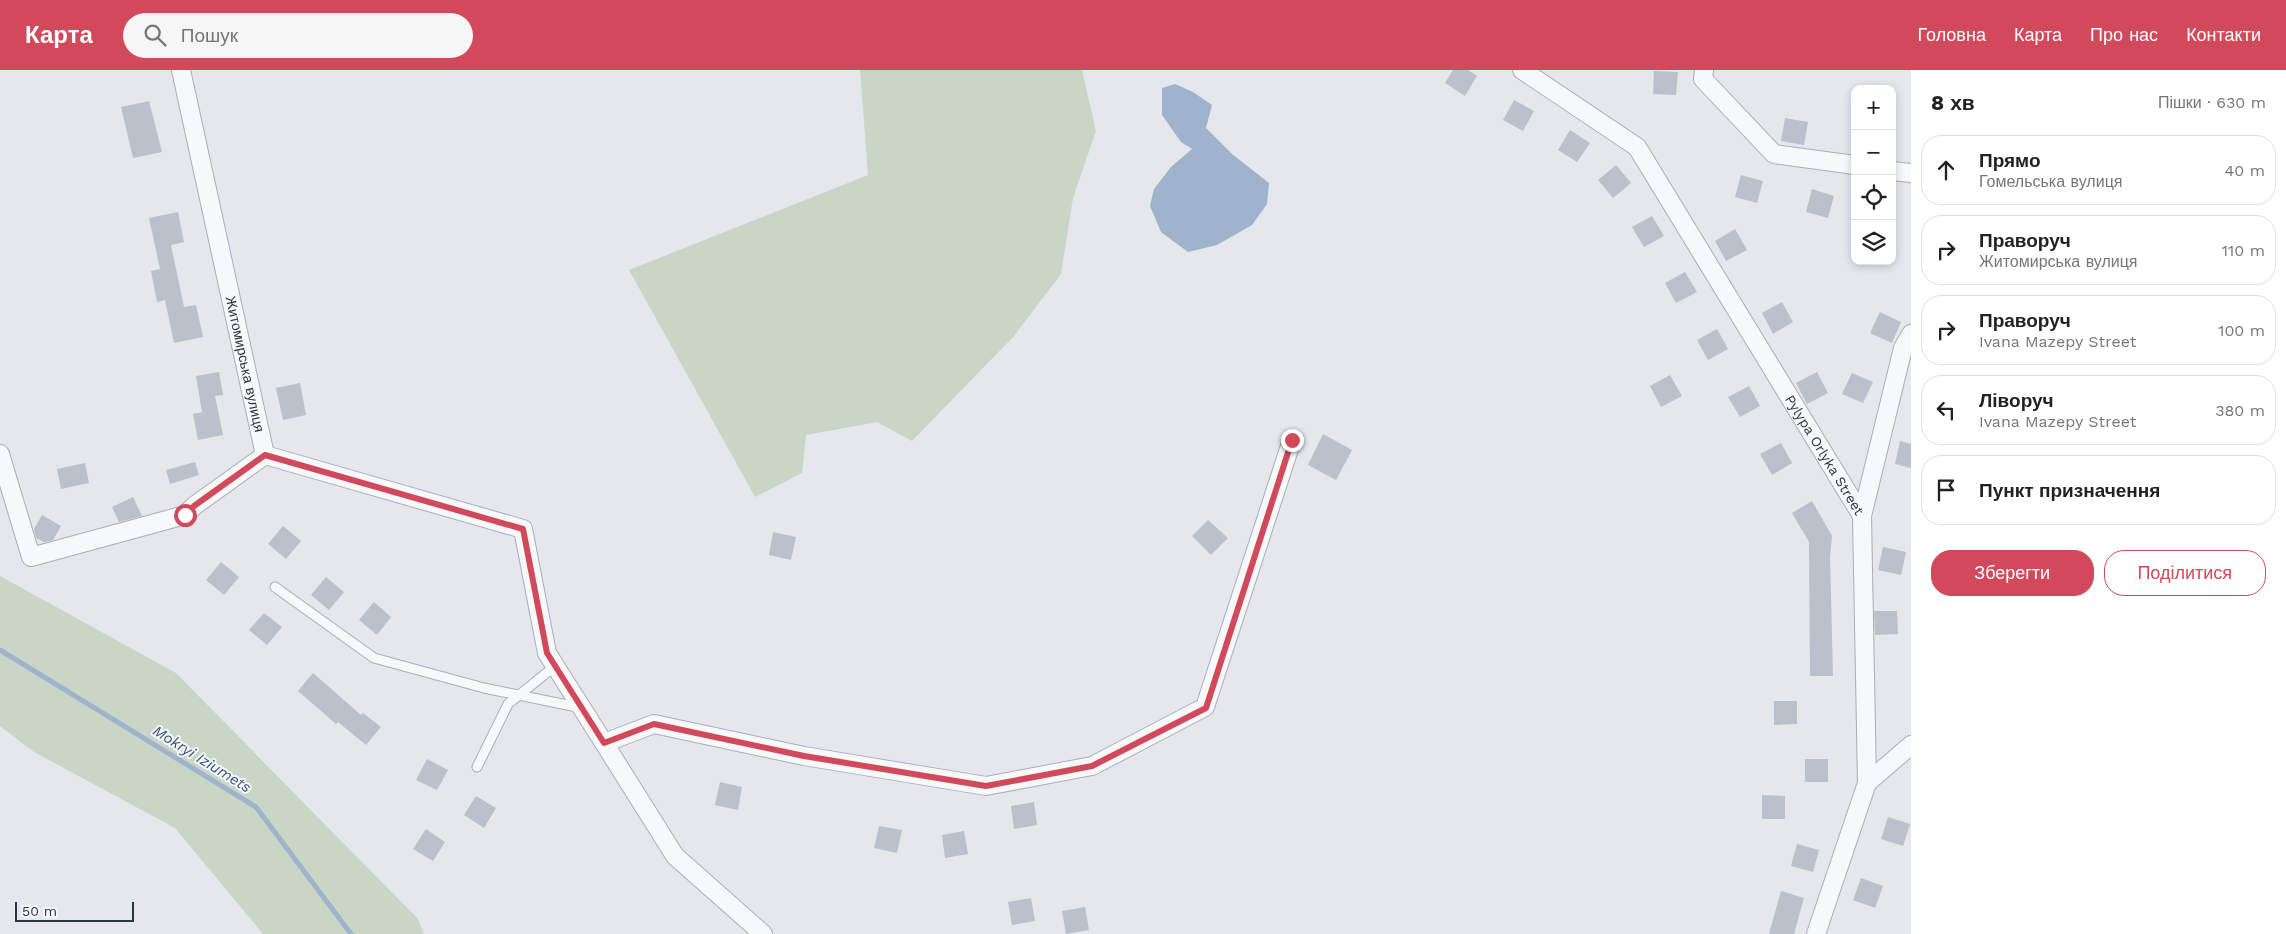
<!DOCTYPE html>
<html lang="uk">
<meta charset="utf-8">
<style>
body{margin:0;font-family:"Work Sans",sans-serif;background:#f6f6f6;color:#222}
.controls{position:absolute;right:15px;top:15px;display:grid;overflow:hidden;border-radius:10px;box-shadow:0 2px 8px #0003}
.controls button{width:45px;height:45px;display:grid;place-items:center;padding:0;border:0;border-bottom:1px solid #e0e0e0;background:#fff;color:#222;font:25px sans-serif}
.scale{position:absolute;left:15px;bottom:12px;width:119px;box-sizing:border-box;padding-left:5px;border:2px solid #2b3445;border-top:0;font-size:14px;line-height:18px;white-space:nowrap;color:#2b3445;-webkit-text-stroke:4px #f4f6f9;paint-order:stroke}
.stop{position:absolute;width:15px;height:15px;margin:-11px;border:4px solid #d1495b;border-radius:50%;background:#fff}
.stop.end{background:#d1495b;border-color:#fff;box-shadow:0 1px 5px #0008}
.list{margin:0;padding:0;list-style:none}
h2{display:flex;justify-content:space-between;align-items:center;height:65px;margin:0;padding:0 20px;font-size:21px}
h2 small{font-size:16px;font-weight:400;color:#767676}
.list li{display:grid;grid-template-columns:32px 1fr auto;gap:15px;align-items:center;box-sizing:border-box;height:70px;margin:0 10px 10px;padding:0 10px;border:1px solid #e0e0e0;border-radius:20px}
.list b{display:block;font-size:19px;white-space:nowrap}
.list p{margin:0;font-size:16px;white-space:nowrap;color:#767676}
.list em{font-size:16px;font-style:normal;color:#767676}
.actions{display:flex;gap:10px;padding:15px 20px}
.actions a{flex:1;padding:11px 0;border:1px solid #d1495b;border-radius:20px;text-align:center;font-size:18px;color:#d1495b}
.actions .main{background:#d1495b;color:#fff}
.icon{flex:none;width:28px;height:28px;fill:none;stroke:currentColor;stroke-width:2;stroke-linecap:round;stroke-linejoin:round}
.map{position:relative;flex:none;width:1911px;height:864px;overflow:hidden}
header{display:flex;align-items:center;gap:30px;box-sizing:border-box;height:70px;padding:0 25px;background:#d1495b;color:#fff}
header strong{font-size:24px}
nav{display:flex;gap:28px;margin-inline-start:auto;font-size:18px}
.search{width:350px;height:45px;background:#f6f6f6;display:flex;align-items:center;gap:12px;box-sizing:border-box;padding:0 18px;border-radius:28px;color:#767676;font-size:19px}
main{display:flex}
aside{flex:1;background:#fff}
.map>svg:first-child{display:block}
.green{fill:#c9d6c5}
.water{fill:#9fb4cc}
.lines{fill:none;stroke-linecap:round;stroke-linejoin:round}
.stream{stroke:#9fb4cc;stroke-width:5}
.building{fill:#bbc0ca}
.lane-casing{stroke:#a9aeb7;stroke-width:11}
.street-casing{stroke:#a9aeb7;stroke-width:20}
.lane{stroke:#f7f8fa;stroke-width:9}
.street{stroke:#f7f8fa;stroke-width:18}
.route{stroke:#d1495b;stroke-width:6}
.labels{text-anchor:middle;stroke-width:4;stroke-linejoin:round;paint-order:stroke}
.street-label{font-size:14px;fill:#2b3445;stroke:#f4f6f9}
.water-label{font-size:15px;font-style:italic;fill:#34527a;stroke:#f4f6f9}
</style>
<header>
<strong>Карта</strong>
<div class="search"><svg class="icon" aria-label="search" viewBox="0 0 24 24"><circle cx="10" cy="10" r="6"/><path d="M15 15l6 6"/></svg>Пошук</div>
<nav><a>Головна</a><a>Карта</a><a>Про нас</a><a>Контакти</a></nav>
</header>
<main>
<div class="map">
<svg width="1911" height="864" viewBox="0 0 1911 864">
<rect width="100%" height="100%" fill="#e4e7ec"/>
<path class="green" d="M 860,0 L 1082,0 L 1096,61 L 1073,128 L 1061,204 L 1014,266 L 912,371 L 877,352 L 806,365 L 802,403 L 755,427 L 629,200 L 868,105 Z
M 0,506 L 176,603 L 418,849 L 424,864 L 263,864 L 175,758 L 34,682 L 0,656 Z"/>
<path class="water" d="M 1175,14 L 1193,22 L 1212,35 L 1206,58 L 1232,84 L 1269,113 L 1267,134 L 1252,155 L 1217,175 L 1188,182 L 1161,162 L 1150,136 L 1154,119 L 1171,97 L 1192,79 L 1181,72 L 1162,45 L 1162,18 Z"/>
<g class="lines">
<path class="stream" d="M 0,580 L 256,737 L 351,864"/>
</g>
<path class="building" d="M 1453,0 L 1468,0 L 1477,6 L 1465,26 L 1445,13 Z
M 1654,1 L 1678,2 L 1676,25 L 1653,24 Z
M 1514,30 L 1534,41 L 1523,61 L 1503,50 Z
M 149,31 L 162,82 L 133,88 L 121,37 Z
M 1785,48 L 1808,52 L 1804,75 L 1781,71 Z
M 1570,60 L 1590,73 L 1577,92 L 1558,80 Z
M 1616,95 L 1631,113 L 1613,128 L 1598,110 Z
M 1741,105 L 1763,111 L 1757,133 L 1735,127 Z
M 1812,119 L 1834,126 L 1828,148 L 1806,142 Z
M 178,142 L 184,172 L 171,175 L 184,237 L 196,235 L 203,267 L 174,273 L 165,230 L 157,232 L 151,201 L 160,199 L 149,148 Z
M 1652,146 L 1664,166 L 1644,177 L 1632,157 Z
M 1735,159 L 1747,180 L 1726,191 L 1715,171 Z
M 1685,202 L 1697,222 L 1676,233 L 1665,213 Z
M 1782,232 L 1793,252 L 1773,264 L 1762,243 Z
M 1880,242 L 1901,252 L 1892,273 L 1870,263 Z
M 1717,259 L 1728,279 L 1708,290 L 1697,270 Z
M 219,302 L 223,325 L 215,326 L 223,365 L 198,370 L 193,344 L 202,342 L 196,306 Z
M 1817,302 L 1828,323 L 1807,334 L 1796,313 Z
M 1852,303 L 1873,312 L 1863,333 L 1842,324 Z
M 1670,305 L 1682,326 L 1661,337 L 1650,316 Z
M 300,313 L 306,345 L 283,350 L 276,318 Z
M 1749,316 L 1760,336 L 1740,347 L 1728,327 Z
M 1323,364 L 1352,380 L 1336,410 L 1308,395 Z
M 1900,371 L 1911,374 L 1911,398 L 1895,394 Z
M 1781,373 L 1792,393 L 1772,405 L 1760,384 Z
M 195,392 L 199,405 L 170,414 L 166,400 Z
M 85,393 L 89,413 L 61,419 L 57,399 Z
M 133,427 L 142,446 L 119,452 L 112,437 Z
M 1812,431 L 1832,466 L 1830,487 L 1833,606 L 1810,606 L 1809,472 L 1792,443 Z
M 42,445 L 61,456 L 53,470 L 44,472 L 36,468 L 34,459 Z
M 1208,450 L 1228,468 L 1211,485 L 1192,466 Z
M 283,456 L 301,471 L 286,489 L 268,474 Z
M 773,462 L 796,467 L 791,490 L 769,485 Z
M 1883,477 L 1906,482 L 1901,505 L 1878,500 Z
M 221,492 L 239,507 L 224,525 L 206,510 Z
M 326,507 L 344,522 L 329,540 L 311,525 Z
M 374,532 L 391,547 L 377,565 L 359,550 Z
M 1874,541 L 1897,541 L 1898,564 L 1875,565 Z
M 264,543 L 282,557 L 267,575 L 249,560 Z
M 313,603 L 361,645 L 363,643 L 381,657 L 366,675 L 338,652 L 336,654 L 298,621 Z
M 1774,631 L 1797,631 L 1797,654 L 1774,655 Z
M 427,689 L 448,700 L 437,720 L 416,710 Z
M 1805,689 L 1828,689 L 1828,712 L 1805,712 Z
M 720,712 L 742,717 L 738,740 L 715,735 Z
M 1762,725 L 1785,726 L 1785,749 L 1762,749 Z
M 476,726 L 496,738 L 484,758 L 464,745 Z
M 1034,732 L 1037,755 L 1014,759 L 1011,736 Z
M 1888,747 L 1910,754 L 1903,776 L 1881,769 Z
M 879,756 L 902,760 L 897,783 L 874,778 Z
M 426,759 L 445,772 L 433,791 L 413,779 Z
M 964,761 L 968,784 L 945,788 L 942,765 Z
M 1797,774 L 1819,780 L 1813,802 L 1791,796 Z
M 1861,808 L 1883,816 L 1875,838 L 1853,830 Z
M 1781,821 L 1804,828 L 1794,864 L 1769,864 Z
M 1031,828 L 1035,851 L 1012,855 L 1008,832 Z
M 1085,837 L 1089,860 L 1066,864 L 1062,841 Z"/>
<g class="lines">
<g class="lane-casing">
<path id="lane" d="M 275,517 L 374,588 L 484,618 L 582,638
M 477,697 L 508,634 L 555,596"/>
</g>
<g class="street-casing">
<g id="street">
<path id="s1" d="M 181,0 L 265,385 L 523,459 L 547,583 L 604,673"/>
<path id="s2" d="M 1522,0 L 1637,77 L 1862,446 L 1867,713 L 1816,864"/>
<path d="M 1704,0 L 1703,9 L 1774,84 L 1855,95"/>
<path d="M 1892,101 L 1911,103"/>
<path d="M 0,384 L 31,487 L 185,445 L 194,436 L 265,385"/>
<path d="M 1862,446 L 1903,278 L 1911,264"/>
<path d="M 1867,713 L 1911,675"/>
<path d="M 763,864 L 675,786 L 604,673 L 654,654 L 804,686 L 986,716 L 1092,696 L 1205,637 L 1292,370"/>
</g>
</g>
<use href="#lane" class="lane"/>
<use href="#street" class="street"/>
</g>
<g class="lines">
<path class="route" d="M 185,445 L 194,436 L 265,385 L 523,459 L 547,583 L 604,673 L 654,654 L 804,686 L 986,716 L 1092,696 L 1206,638 L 1292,370"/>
</g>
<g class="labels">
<g class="street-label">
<text dy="5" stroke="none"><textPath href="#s1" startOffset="301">Житомирська вулиця</textPath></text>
<text dy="5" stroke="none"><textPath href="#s2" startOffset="499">Pylypa Orlyka Street</textPath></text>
</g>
<g class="water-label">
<text transform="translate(202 689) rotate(32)" y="5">Mokryi Iziumets</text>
</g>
</g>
</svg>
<div class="controls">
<button>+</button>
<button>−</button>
<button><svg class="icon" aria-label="locate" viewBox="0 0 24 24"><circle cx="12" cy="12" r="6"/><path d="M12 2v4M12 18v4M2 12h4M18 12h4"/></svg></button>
<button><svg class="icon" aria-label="layers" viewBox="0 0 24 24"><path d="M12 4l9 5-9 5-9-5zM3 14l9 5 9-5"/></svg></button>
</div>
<div class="scale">50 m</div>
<div class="stop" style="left:185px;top:445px"></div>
<div class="stop end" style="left:1292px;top:370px"></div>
</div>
<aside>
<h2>8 хв<small>Пішки · 630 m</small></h2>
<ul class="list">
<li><svg class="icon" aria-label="ahead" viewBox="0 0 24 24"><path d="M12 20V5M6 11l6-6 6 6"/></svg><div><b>Прямо</b><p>Гомельська вулиця</p></div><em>40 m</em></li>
<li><svg class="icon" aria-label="right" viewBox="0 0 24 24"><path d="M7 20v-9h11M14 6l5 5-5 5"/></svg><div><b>Праворуч</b><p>Житомирська вулиця</p></div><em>110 m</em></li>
<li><svg class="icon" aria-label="right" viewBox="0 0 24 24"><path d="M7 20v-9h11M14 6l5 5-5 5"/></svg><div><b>Праворуч</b><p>Ivana Mazepy Street</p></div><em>100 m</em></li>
<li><svg class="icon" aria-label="left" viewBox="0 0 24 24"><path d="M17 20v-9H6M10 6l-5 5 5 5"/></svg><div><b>Ліворуч</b><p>Ivana Mazepy Street</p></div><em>380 m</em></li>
<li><svg class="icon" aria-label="arrive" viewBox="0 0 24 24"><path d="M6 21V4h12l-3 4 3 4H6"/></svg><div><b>Пункт призначення</b></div></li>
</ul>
<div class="actions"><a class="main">Зберегти</a><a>Поділитися</a></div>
</aside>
</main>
